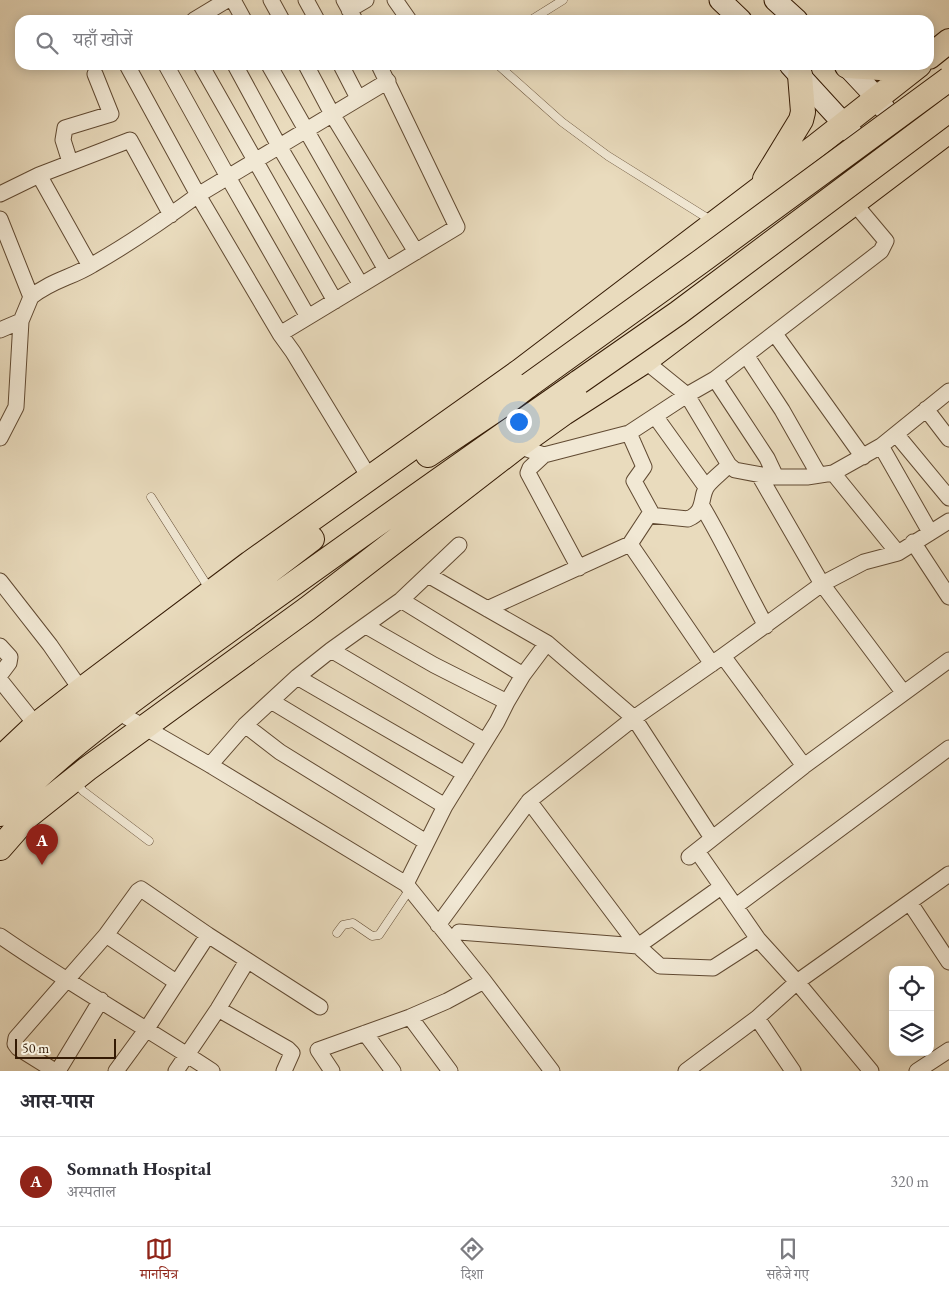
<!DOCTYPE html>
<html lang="hi">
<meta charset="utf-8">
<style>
body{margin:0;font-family:"EB Garamond","Noto Serif Devanagari",serif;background:#f2f2f3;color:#2b2b33}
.controls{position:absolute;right:15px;bottom:15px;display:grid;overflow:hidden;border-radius:10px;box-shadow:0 2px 12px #0003}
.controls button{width:45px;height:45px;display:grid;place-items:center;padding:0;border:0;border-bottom:1px solid #e1e1e2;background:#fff;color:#2b2b33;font:25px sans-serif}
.scale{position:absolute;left:15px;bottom:12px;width:101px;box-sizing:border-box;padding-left:5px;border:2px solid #341a04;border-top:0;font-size:14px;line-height:18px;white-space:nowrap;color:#341a04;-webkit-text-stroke:4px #f1e8d4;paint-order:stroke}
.you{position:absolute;left:518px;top:421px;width:18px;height:18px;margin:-12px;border:4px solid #fff;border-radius:50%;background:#1a73e8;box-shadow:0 0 0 8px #1a73e833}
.badge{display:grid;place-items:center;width:32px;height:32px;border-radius:50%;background:#8f2418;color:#fff;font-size:16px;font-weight:700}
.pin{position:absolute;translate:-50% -41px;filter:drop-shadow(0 1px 2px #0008)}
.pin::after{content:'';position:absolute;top:26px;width:18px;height:15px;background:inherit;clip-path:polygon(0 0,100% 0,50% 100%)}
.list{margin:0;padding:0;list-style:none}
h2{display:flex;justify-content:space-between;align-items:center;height:65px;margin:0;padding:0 20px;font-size:21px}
h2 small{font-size:16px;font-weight:400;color:#7c7c81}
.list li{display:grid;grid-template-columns:32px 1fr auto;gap:15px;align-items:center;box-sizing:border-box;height:90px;padding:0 20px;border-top:1px solid #e1e1e2}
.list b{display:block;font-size:19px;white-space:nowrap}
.list p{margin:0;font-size:16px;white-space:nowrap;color:#7c7c81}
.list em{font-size:16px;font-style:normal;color:#7c7c81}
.icon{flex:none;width:28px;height:28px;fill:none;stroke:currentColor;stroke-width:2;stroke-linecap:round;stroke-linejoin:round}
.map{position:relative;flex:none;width:949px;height:1071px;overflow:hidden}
.search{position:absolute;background:#fff;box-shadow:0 2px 12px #0003;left:15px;right:15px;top:15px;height:55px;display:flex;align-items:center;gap:12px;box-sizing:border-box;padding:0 18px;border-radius:15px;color:#7c7c81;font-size:19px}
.sheet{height:155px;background:#fff}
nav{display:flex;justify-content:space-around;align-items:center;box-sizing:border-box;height:70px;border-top:1px solid #e1e1e2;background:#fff;font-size:14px;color:#7c7c81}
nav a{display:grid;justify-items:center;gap:2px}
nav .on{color:#8f2418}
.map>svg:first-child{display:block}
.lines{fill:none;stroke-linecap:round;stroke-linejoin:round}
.lane-casing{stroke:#614a32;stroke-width:9}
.street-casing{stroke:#614a32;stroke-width:17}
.secondary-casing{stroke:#341a04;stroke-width:23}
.primary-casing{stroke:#341a04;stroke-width:26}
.lane{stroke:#f1e8d4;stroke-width:8}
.street{stroke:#f1e8d4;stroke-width:15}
.secondary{stroke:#f1e8d4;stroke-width:21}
.primary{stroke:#e9dbbd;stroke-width:24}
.primary-bridge-casing{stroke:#341a04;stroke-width:26;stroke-linecap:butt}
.primary-bridge{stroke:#e9dbbd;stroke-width:24}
</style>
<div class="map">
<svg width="949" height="1071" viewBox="0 0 949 1071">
<rect width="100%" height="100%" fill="#e9dbbd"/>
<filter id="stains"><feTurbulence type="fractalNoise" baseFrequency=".004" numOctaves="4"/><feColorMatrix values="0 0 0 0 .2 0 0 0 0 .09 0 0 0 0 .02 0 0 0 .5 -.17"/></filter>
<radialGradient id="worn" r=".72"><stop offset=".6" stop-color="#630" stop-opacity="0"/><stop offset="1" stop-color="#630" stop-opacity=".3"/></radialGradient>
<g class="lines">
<g class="lane-casing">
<path id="lane" d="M 531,20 L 563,0
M 498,65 L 562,122 L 608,156 L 712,221
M 151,497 L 210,590
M 75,781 L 83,791 L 149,841
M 337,933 L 343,925 L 353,923 L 372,936 L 379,935 L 410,889"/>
</g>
<g class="street-casing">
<path id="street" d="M 233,0 L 244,20
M 271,0 L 282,20
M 306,0 L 317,20
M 344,0 L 355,20
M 395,0 L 409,20
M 349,10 L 366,0
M 194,20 L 227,0
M 127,65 L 198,195 L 280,334 L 293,352 L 369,477
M 166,65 L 228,177 L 308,317
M 201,65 L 335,301
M 235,65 L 279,146 L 361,285
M 269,65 L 386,270
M 306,65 L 332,114 L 416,252
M 341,65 L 358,98
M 70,162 L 63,140 L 65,128 L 111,114 L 95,74
M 39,175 L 90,266
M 0,194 L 39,175 L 130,140 L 171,215
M 0,219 L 31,297 L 21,321 L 16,407 L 0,438
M 31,297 C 52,280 71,278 92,265 C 129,244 164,220 198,195 L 388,81
M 0,330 L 21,321
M 280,334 L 457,227 L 379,65
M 775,334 L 863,457
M 746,355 L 782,410 L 819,475
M 645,361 L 687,395 L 729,465
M 715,379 L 767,458 L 776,477
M 926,409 L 949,439
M 655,416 L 706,487
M 896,434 L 949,498
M 518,446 L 544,455 L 629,433
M 881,446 L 930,532
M 544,455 L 530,468 L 528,473 L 579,568
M 833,473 L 898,553
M 759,475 L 822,584 L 903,692
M 702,506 C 725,545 744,586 766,626
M 649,515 L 688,519 C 707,511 699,496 708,485 C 714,478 722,472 729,465 L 735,470 L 772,477 L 807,477 L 833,473 L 881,446 L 949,391
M 913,542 L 949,597
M 630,544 L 712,664
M 428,575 L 547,643 L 634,718 L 712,838
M 0,581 L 50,645 L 81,690 L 87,694
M 401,600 L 523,675
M 487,609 L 630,544 L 651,512 L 634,481 L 644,467 L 629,433 L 687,395 L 715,379 L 881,251 L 886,241 L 854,203
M 366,626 L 434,665 L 507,702
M 0,646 L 10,657 L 9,663 L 0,675
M 331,650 L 485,741
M 723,656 L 804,766
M 297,677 L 465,774
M 0,680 L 36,725
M 271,701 L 445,806
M 111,708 L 210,765 L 406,884 L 484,981 L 552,1071
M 245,725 L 280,752 L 426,842
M 210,765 L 245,725 L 297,677 L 331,650 L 401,600 L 459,545
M 529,801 L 638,946 L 660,966 L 713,968 L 758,939
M 697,851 L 758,939 L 797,982 L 871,1071
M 689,857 L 804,766 L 949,660
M 406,884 L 445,806 L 497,722 L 507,702 L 523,675 L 547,643
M 910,903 L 949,962
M 736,906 L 949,748
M 438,925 L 529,801 L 634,718 L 723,656 L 822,584 L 864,562 L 898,553 L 949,521
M 459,932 L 638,946 L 721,887
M 106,935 L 176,982
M 0,936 C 69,984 142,1025 212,1071
M 218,1009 L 288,1049 L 292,1053 L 284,1071
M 410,1017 L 450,1071
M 757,1018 L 793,1071
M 365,1033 L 393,1071
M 55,1071 L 18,1048 L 15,1044 L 16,1038 L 106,935 L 138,891 L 141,889 L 208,935 L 320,1007
M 58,1071 L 101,1000
M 116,1071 L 146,1030 L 208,935
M 176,1071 L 218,1009 L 247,961
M 332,1071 L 318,1050 L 410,1017 L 447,1001 L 484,981
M 686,1071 L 757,1018 L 797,982 L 949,874
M 917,1071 L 949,1050"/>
</g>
<g class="secondary-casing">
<path id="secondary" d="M 720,0 L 741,20
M 775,0 L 797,20
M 790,65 L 844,124 L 887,176
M 846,65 L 877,98 L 917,155"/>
</g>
<g class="primary-casing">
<path id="primary" d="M 929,57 L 949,41
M 847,66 L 912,70
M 765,179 L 801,120 L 803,112 L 800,75
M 428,455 L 504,404 L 529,385
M 0,759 L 36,725 L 81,690 L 250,563 L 520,371 L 816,146 L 919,65
M 0,786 L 54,735 L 312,539
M 0,814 C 70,741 155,684 236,625 C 350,543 464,462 579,382
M 0,848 L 28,816 L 87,769 L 307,609 L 518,446 L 564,413 L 645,361 L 949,131"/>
</g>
<use href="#lane" class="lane"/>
<use href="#street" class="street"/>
<use href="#secondary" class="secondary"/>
<use href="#primary" class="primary"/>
<g class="primary-bridge-casing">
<path id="primary-bridge" d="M 579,382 L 678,313 L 949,110
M 529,385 L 700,262 L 949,79"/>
</g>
<use href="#primary-bridge" class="primary-bridge"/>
</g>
<rect width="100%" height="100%" filter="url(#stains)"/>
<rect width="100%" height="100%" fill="url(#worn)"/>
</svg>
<div class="controls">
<button><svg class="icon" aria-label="locate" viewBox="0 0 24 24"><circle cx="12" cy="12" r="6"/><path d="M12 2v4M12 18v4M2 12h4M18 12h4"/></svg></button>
<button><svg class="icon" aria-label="layers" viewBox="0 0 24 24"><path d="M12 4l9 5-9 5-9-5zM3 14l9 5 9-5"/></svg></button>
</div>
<div class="scale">50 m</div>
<div class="you"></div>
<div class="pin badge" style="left:42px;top:865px">A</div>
<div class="search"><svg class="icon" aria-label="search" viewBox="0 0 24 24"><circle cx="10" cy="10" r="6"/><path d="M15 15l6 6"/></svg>यहाँ खोजें</div>
</div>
<section class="sheet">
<h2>आस-पास<small></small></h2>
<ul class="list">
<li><span class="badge">A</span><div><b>Somnath Hospital</b><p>अस्पताल</p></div><em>320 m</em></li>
</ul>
</section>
<nav>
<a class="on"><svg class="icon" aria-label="map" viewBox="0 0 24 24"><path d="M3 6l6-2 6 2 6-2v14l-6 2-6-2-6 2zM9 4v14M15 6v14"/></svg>मानचित्र</a>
<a><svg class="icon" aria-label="directions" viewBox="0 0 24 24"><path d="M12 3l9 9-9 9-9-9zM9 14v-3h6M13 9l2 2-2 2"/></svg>दिशा</a>
<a><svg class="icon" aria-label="saved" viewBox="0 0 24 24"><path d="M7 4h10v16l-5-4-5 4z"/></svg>सहेजे गए</a>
</nav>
